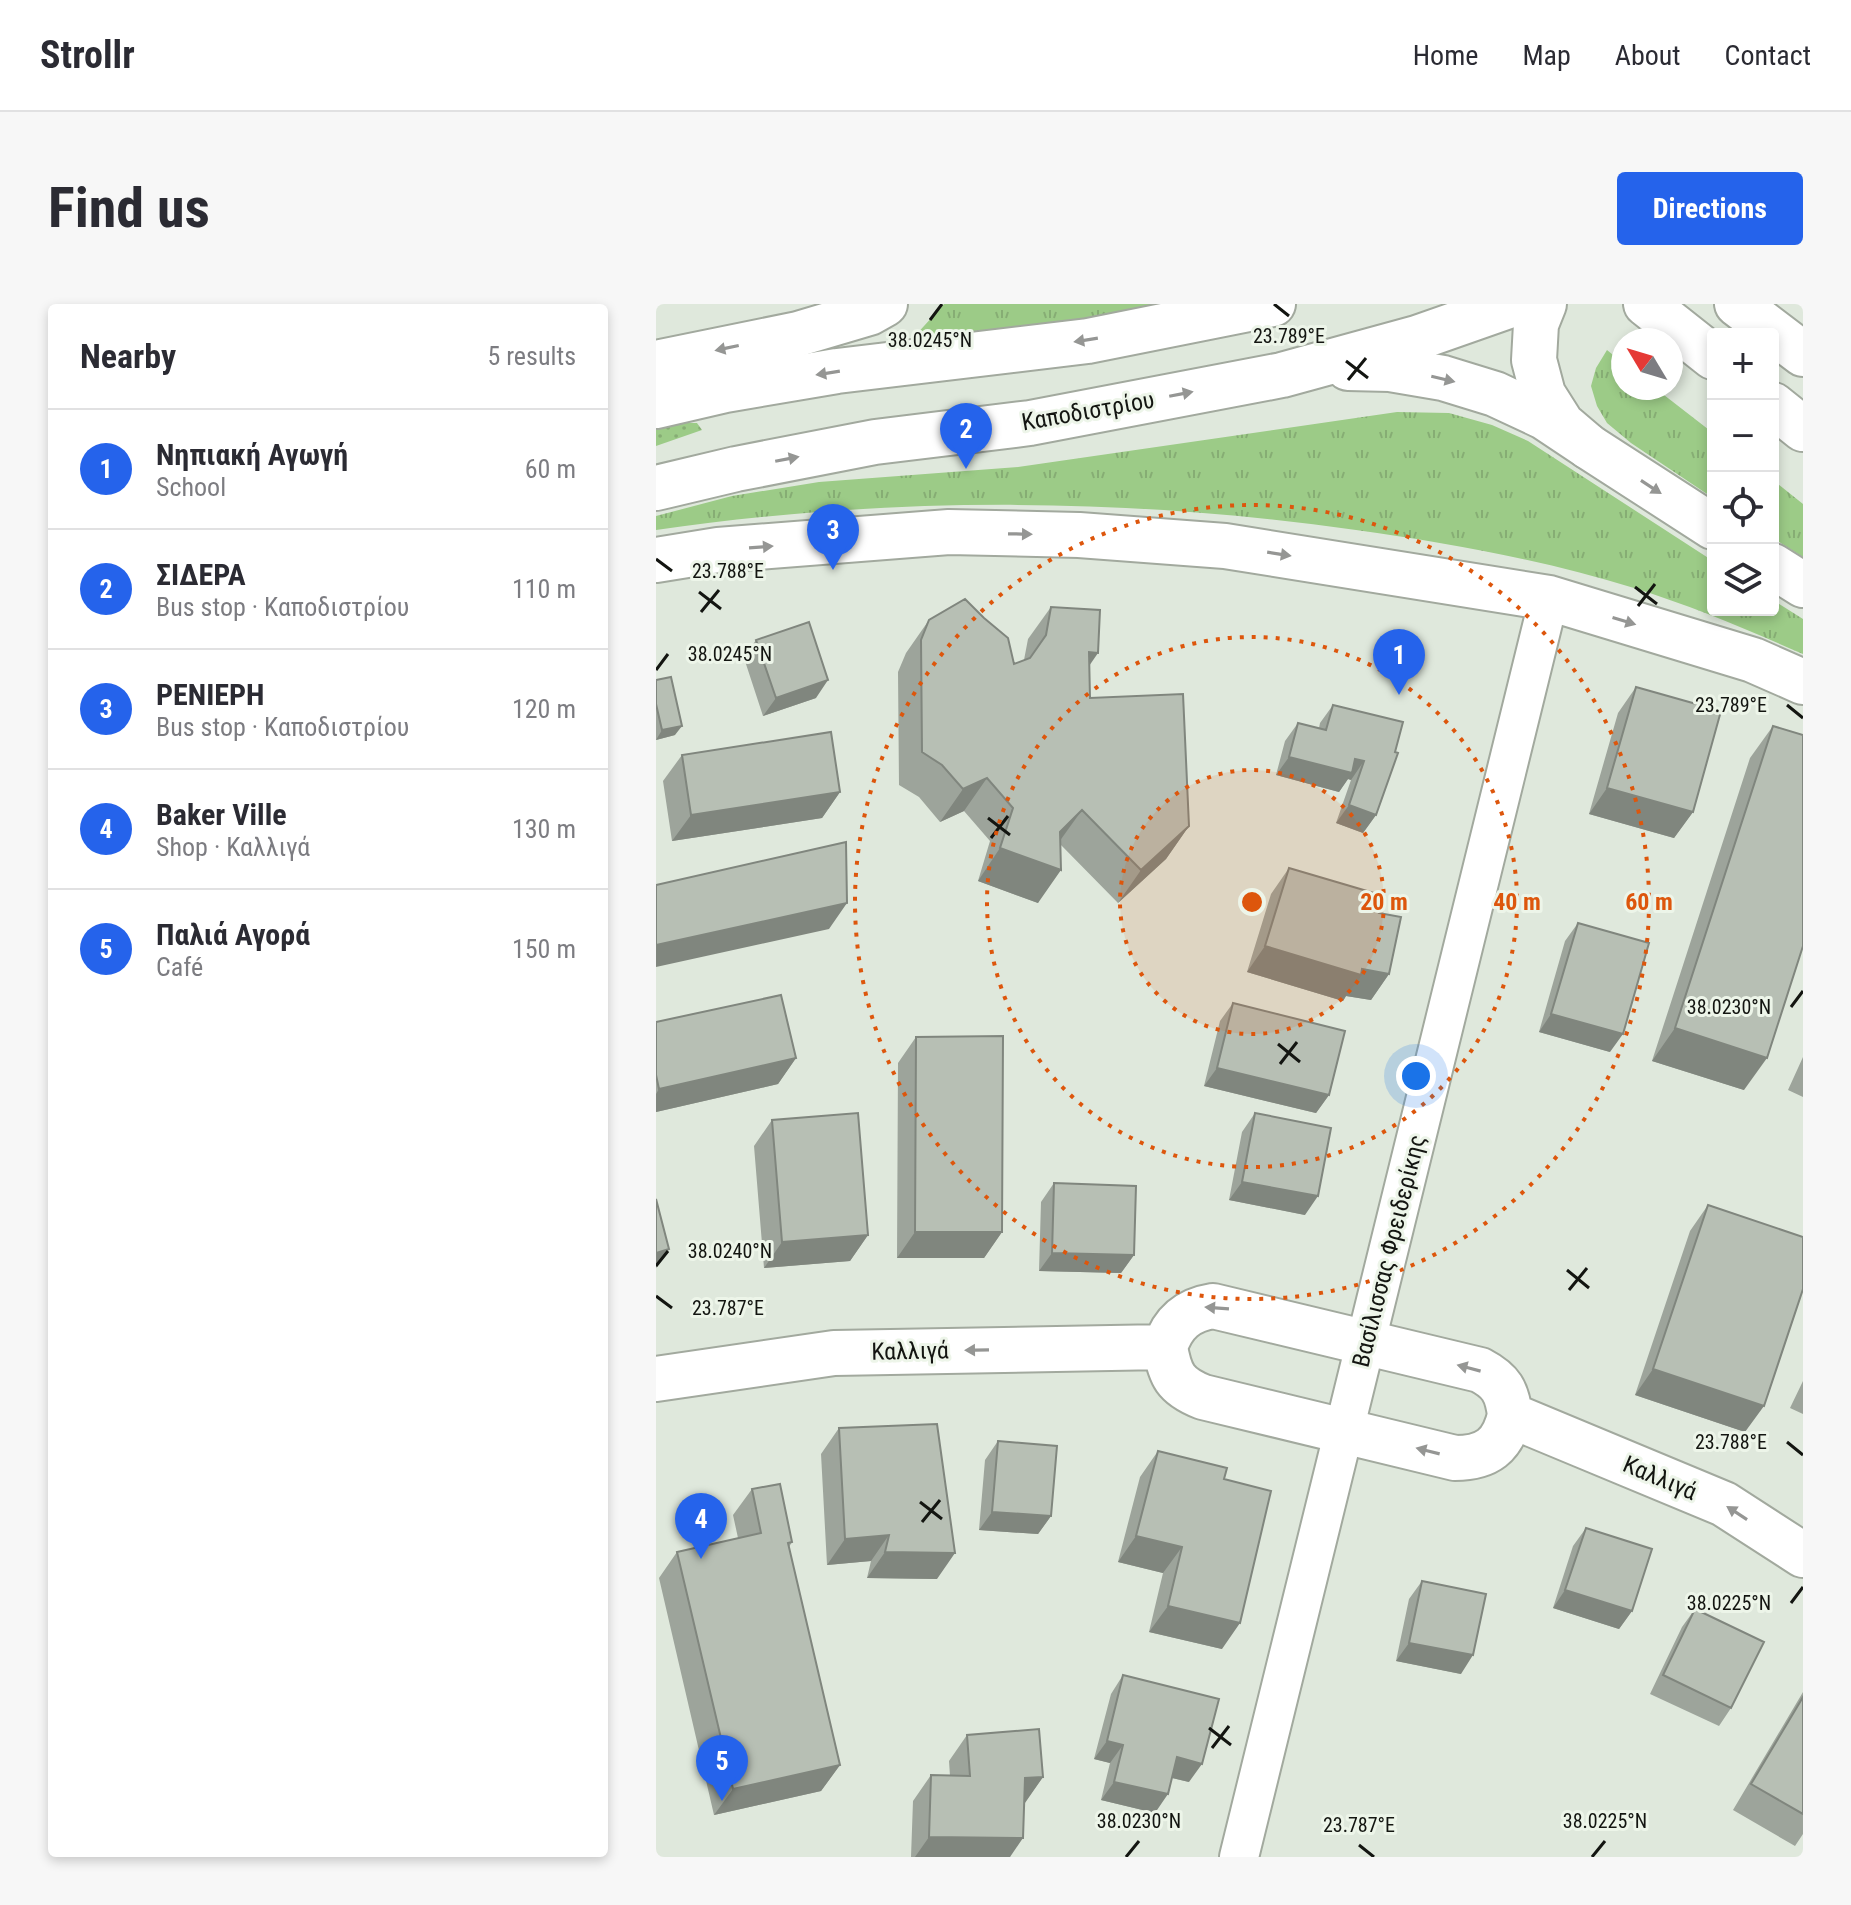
<!DOCTYPE html>
<meta charset="utf-8">
<style>
body{margin:0;font-family:"Roboto Condensed",sans-serif;background:#f7f7f7;color:#2b2b33}
.controls{position:absolute;right:24px;top:24px;display:grid;overflow:hidden;border-radius:8px;box-shadow:0 4px 12px #0003}
.controls button{width:72px;height:72px;display:grid;place-items:center;padding:0;border:0;border-bottom:2px solid #e1e1e2;background:#fff;color:#2b2b33;font:40px sans-serif}
.compass{position:absolute;left:955px;top:24px;width:72px;height:72px;border-radius:50%;background:#fff;box-shadow:0 4px 12px #0003;rotate:308deg}
.you{position:absolute;left:760px;top:772px;width:28px;height:28px;margin:-20px;border:6px solid #fff;border-radius:50%;background:#1a73e8;box-shadow:0 0 0 12px #1a73e833}
.badge{display:grid;place-items:center;width:52px;height:52px;border-radius:50%;background:#2563eb;color:#fff;font-size:26px;font-weight:700}
.pin{position:absolute;translate:-50% -66px;filter:drop-shadow(0 2px 4px #0008)}
.pin::after{content:'';position:absolute;top:42px;width:28px;height:24px;background:inherit;clip-path:polygon(0 0,100% 0,50% 100%)}
.list{margin:0;padding:0;list-style:none}
h2{display:flex;justify-content:space-between;align-items:center;height:104px;margin:0;padding:0 32px;font-size:34px}
h2 small{font-size:26px;font-weight:400;color:#7c7c81}
.list li{display:grid;grid-template-columns:52px 1fr auto;gap:24px;align-items:center;box-sizing:border-box;height:120px;padding:0 32px;border-top:2px solid #e1e1e2}
.list b{display:block;font-size:30px;white-space:nowrap}
.list p{margin:0;font-size:26px;white-space:nowrap;color:#7c7c81}
.list em{font-size:26px;font-style:normal;color:#7c7c81}
.icon{flex:none;width:44px;height:44px;fill:none;stroke:currentColor;stroke-width:2;stroke-linecap:round;stroke-linejoin:round}
.map{position:relative;flex:none;width:1147px;height:1553px;overflow:hidden;border-radius:8px}
header{display:flex;align-items:center;gap:48px;box-sizing:border-box;height:112px;padding:0 40px;background:#fff;border-bottom:2px solid #e1e1e2}
header strong{font-size:38px}
nav{display:flex;gap:44px;margin-inline-start:auto;font-size:28px}
.intro{display:flex;align-items:center;justify-content:space-between;box-sizing:border-box;height:192px;padding:0 48px}
h1{margin:0;font-size:56px}
.button{padding:20px 36px;border-radius:8px;background:#2563eb;color:#fff;font-size:28px;font-weight:700}
main{display:flex;gap:48px;padding:0 48px}
aside{flex:1;background:#fff;border-radius:8px;box-shadow:0 4px 12px #0003}
.map>svg:first-child{display:block}
.grass{fill:url(#grass-tufts)}
.park{fill:url(#park-dots)}
.lines{fill:none;stroke-linecap:round;stroke-linejoin:round}
.pedestrian-casing{stroke:#a2a99e;stroke-width:42}
.minor-casing{stroke:#a2a99e;stroke-width:48}
.tertiary-casing{stroke:#a2a99e;stroke-width:48}
.secondary-casing{stroke:#a2a99e;stroke-width:48}
.primary-casing{stroke:#a2a99e;stroke-width:48}
.pedestrian{stroke:#fff;stroke-width:38}
.minor{stroke:#fff;stroke-width:44}
.tertiary{stroke:#fff;stroke-width:44}
.secondary{stroke:#fff;stroke-width:44}
.primary{stroke:#fff;stroke-width:44}
.wall{fill:#9da49b}
.shaded-wall{fill:#80867e}
.building{fill:#b7bfb4;stroke:#80867e;stroke-width:2}
.oneway{fill:#959694}
.ticks{fill:none;stroke:#131511;stroke-width:3}
.ring{fill:none;stroke:#dd560c;stroke-width:4;stroke-dasharray:4 8}
.labels{text-anchor:middle;stroke-width:6;stroke-linejoin:round;paint-order:stroke}
.street-label{font-size:24px;fill:#131511;stroke:#edf5e9}
.ticks-label{font-size:20px;text-anchor:middle;fill:#131511;stroke:#edf5e9;stroke-width:6;stroke-linejoin:round;paint-order:stroke}
.centre{fill:#dd560c;stroke:#edf5e9;stroke-width:4}
.ring-label{font-size:24px;text-anchor:middle;font-weight:bold;fill:#dd560c;stroke:#edf5e9;stroke-width:6;stroke-linejoin:round;paint-order:stroke}
</style>
<header>
<strong>Strollr</strong>
<nav><a>Home</a><a>Map</a><a>About</a><a>Contact</a></nav>
</header>
<div class="intro"><h1>Find us</h1><a class="button">Directions</a></div>
<main>
<aside>
<h2>Nearby<small>5 results</small></h2>
<ul class="list">
<li><span class="badge">1</span><div><b>Νηπιακή Αγωγή</b><p>School</p></div><em>60 m</em></li>
<li><span class="badge">2</span><div><b>ΣΙΔΕΡΑ</b><p>Bus stop · Καποδιστρίου</p></div><em>110 m</em></li>
<li><span class="badge">3</span><div><b>ΡΕΝΙΕΡΗ</b><p>Bus stop · Καποδιστρίου</p></div><em>120 m</em></li>
<li><span class="badge">4</span><div><b>Baker Ville</b><p>Shop · Καλλιγά</p></div><em>130 m</em></li>
<li><span class="badge">5</span><div><b>Παλιά Αγορά</b><p>Café</p></div><em>150 m</em></li>
</ul>
</aside>
<div class="map">
<svg width="1147" height="1553" viewBox="0 0 1147 1553">
<defs>
<pattern id="grass-tufts" width="24" height="20" patternUnits="userSpaceOnUse" patternTransform="scale(2)"><rect width="24" height="20" fill="#9ccb87"/><path d="M3 7l-1-3M5 7V3M7 7l1-3M15 17l-1-3M17 17v-4M19 17l1-3" fill="none" stroke="#86ad74"/></pattern>
<pattern id="park-dots" width="8" height="8" patternUnits="userSpaceOnUse" patternTransform="scale(2)"><rect width="8" height="8" fill="#9ccb87"/><path d="M2 2h.1M6 6h.1" fill="none" stroke="#86ad74" stroke-width="1.8" stroke-linecap="round"/></pattern>
</defs>
<rect width="100%" height="100%" fill="#dfe8dc"/>
<path class="grass" d="M 288,0 L 541,0 L 218,56 L 258,33 Z
M 951,46 L 967,59 L 967,84 L 999,84 L 1057,129 L 1057,194 L 975,139 L 951,119 L 941,102 L 935,82 L 940,64 Z
M 741,108 L 793,109 L 836,121 L 872,137 L 1057,257 L 1057,306 L 1117,306 L 1117,296 L 1147,315 L 1147,350 C 1092,326 1036,302 978,284 C 888,256 793,239 700,226 C 468,193 232,192 0,226 L 0,212 L 76,192 L 163,178 L 362,163 Z
M 1117,176 L 1147,200 L 1147,253 L 1117,234 Z"/>
<path class="park" d="M 10,119 L 41,119 L 46,126 L 0,142 L 0,122 Z"/>
<g class="lines">
<g class="pedestrian-casing">
<path id="pedestrian" d="M 583,1553 L 893,294"/>
</g>
<g class="minor-casing">
<path id="minor" d="M 509,1043 C 514,1071 519,1082 547,1093 L 799,1154 C 831,1154 847,1142 854,1111
M 0,1075 L 178,1049 L 509,1043 C 517,1018 532,1006 557,1002 L 824,1066 C 845,1077 851,1087 854,1111 L 1068,1200 L 1147,1251"/>
</g>
<g class="tertiary-casing">
<path id="tertiary" d="M 888,0 L 880,20 L 878,56 L 887,90 L 906,120 L 933,143 L 1057,223
M 1117,262 L 1147,281"/>
</g>
<g class="secondary-casing">
<path id="secondary" d="M 692,64 L 734,65 L 787,74 L 839,90 L 888,113 L 933,143
M 0,102 L 69,86 L 181,67 L 432,37 L 617,0
M 0,184 L 80,165 L 219,138 L 374,119 L 626,71 L 761,34 L 858,0
M 0,256 L 62,246 L 293,228 L 423,231 L 569,242 L 893,294 L 1097,356 L 1147,378"/>
</g>
<g class="primary-casing">
<path id="primary" d="M 990,0 L 1057,53
M 1081,0 L 1147,50
M 0,59 L 142,30 L 213,9 L 229,0
M 1117,101 L 1147,125"/>
</g>
<use href="#pedestrian" class="pedestrian"/>
<use href="#minor" class="minor"/>
<use href="#tertiary" class="tertiary"/>
<use href="#secondary" class="secondary"/>
<use href="#primary" class="primary"/>
</g>
<path class="wall" d="M 395,303 L 433,361 L 434,394 L 533,522 L 510,555 L 462,599 L 404,540 L 382,599 L 322,577 L 334,537 L 308,507 L 284,518 L 263,493 L 243,481 L 242,368 L 250,349 L 273,316 L 358,360 L 368,356 L 372,335 Z
M 100,336 L 160,394 L 107,412 L 88,354 Z
M 0,376 L 19,431 L 0,436 Z
M 980,383 L 1037,508 L 1018,534 L 933,510 L 962,409 Z
M 677,401 L 747,418 L 720,511 L 707,529 L 680,519 L 695,476 L 692,475 L 683,488 L 620,471 L 629,437 L 642,419 L 663,424 L 664,419 Z
M 1117,422 L 1088,786 L 996,757 L 1094,454 Z
M 26,451 L 184,488 L 166,514 L 16,537 L 7,477 Z
M 633,564 L 723,609 L 733,670 L 715,696 L 690,692 L 687,697 L 591,668 L 615,590 Z
M 922,619 L 954,748 L 883,728 L 909,637 Z
M 577,699 L 673,791 L 660,809 L 548,782 L 564,717 Z
M 0,718 L 140,754 L 122,780 L 0,808 Z
M 260,733 L 346,928 L 328,954 L 241,954 L 242,759 Z
M 1147,753 L 1147,793 L 1132,786 Z
M 599,809 L 649,911 L 573,896 L 586,828 Z
M 116,816 L 212,931 L 194,957 L 108,964 L 98,842 Z
M 398,879 L 478,951 L 465,969 L 383,967 L 385,898 Z
M 1052,901 L 1089,1128 L 979,1091 L 1034,927 Z
M 1147,1077 L 1147,1110 L 1134,1104 Z
M 183,1124 L 281,1275 L 211,1274 L 215,1257 L 171,1261 L 165,1150 Z
M 342,1137 L 395,1212 L 382,1230 L 323,1226 L 329,1156 Z
M 502,1147 L 568,1175 L 566,1345 L 493,1328 L 507,1269 L 462,1258 L 484,1173 Z
M 96,1185 L 136,1238 L 133,1243 L 184,1461 L 165,1487 L 58,1511 L 3,1274 L 21,1248 L 82,1234 L 77,1211 Z
M 930,1224 L 976,1307 L 963,1325 L 897,1304 L 917,1242 Z
M 766,1277 L 805,1370 L 740,1357 L 753,1295 Z
M 1039,1305 L 1075,1404 L 1063,1422 L 994,1390 L 1026,1323 Z
M 467,1371 L 533,1478 L 516,1474 L 499,1509 L 445,1496 L 454,1459 L 438,1455 L 455,1390 Z
M 1147,1388 L 1147,1530 L 1139,1542 L 1077,1506 Z
M 311,1431 L 387,1473 L 368,1499 L 354,1553 L 255,1553 L 257,1497 L 275,1471 L 294,1472 L 293,1457 Z"/>
<path class="shaded-wall" d="M 433,348 L 442,349 L 420,381 Z
M 172,376 L 160,394 L 107,412 L 120,394 Z
M 26,422 L 19,431 L 0,436 L 6,426 Z
M 633,453 L 699,455 L 708,457 L 695,476 L 692,475 L 683,488 L 620,471 Z
M 331,474 L 308,507 L 284,518 L 307,485 Z
M 951,484 L 1037,508 L 1018,534 L 933,510 Z
M 184,488 L 166,514 L 16,537 L 35,511 Z
M 693,501 L 720,511 L 707,529 L 680,519 Z
M 426,506 L 403,538 L 405,566 L 382,599 L 322,577 L 344,544 L 404,528 Z
M 533,522 L 510,555 L 462,599 L 485,566 Z
M 191,599 L 173,625 L 0,663 L 0,641 Z
M 609,642 L 706,665 L 733,670 L 715,696 L 690,692 L 687,697 L 591,668 Z
M 895,710 L 967,730 L 954,748 L 883,728 Z
M 1019,724 L 1111,754 L 1088,786 L 996,757 Z
M 140,754 L 122,780 L 0,808 L 0,790 L 3,785 Z
M 561,764 L 673,791 L 660,809 L 548,782 Z
M 586,878 L 662,892 L 649,911 L 573,896 Z
M 259,928 L 346,928 L 328,954 L 241,954 Z
M 212,931 L 194,957 L 108,964 L 126,938 Z
M 13,945 L 0,964 L 0,949 Z
M 396,949 L 478,951 L 465,969 L 383,967 Z
M 997,1065 L 1108,1102 L 1089,1128 L 979,1091 Z
M 336,1208 L 395,1212 L 382,1230 L 323,1226 Z
M 233,1231 L 215,1257 L 171,1261 L 189,1235 Z
M 480,1232 L 526,1243 L 507,1269 L 462,1258 Z
M 229,1248 L 299,1249 L 281,1275 L 211,1274 Z
M 909,1286 L 976,1307 L 963,1325 L 897,1304 Z
M 512,1302 L 584,1319 L 566,1345 L 493,1328 Z
M 753,1339 L 817,1351 L 805,1370 L 740,1357 Z
M 451,1437 L 467,1441 L 454,1459 L 438,1455 Z
M 521,1453 L 546,1460 L 533,1478 L 508,1472 Z
M 184,1461 L 165,1487 L 58,1511 L 77,1485 Z
M 387,1473 L 369,1499 L 351,1500 L 369,1474 Z
M 458,1478 L 512,1490 L 499,1509 L 445,1496 Z
M 273,1533 L 367,1534 L 354,1553 L 259,1553 Z"/>
<path class="building" d="M 309,295 L 328,314 L 352,334 L 358,360 L 374,354 L 390,331 L 395,303 L 444,306 L 442,349 L 433,348 L 434,394 L 527,390 L 533,522 L 485,566 L 426,506 L 404,528 L 405,566 L 344,544 L 357,504 L 331,474 L 307,485 L 286,461 L 266,448 L 265,336 L 273,316 Z
M 153,318 L 172,376 L 120,394 L 100,336 Z
M 15,373 L 26,422 L 6,426 L 0,400 L 0,376 Z
M 980,383 L 1065,407 L 1037,508 L 951,484 Z
M 677,401 L 747,418 L 739,448 L 742,449 L 720,511 L 693,501 L 708,457 L 699,455 L 696,469 L 633,453 L 642,419 L 670,426 Z
M 1117,422 L 1147,431 L 1147,642 L 1111,754 L 1019,724 Z
M 175,428 L 184,488 L 35,511 L 26,451 Z
M 190,538 L 191,599 L 0,641 L 0,581 Z
M 633,564 L 728,592 L 723,609 L 745,613 L 733,670 L 706,665 L 705,671 L 609,642 Z
M 922,619 L 993,639 L 967,730 L 895,710 Z
M 125,691 L 140,754 L 3,785 L 0,771 L 0,718 Z
M 577,699 L 689,727 L 673,791 L 561,764 Z
M 347,732 L 346,928 L 259,928 L 260,733 Z
M 202,809 L 212,931 L 126,938 L 116,816 Z
M 599,809 L 675,824 L 662,892 L 586,878 Z
M 398,879 L 480,882 L 478,951 L 396,949 Z
M 0,895 L 13,945 L 0,949 Z
M 1052,901 L 1147,933 L 1147,985 L 1108,1102 L 997,1065 Z
M 281,1120 L 299,1249 L 229,1248 L 233,1231 L 189,1235 L 183,1124 Z
M 342,1137 L 401,1142 L 395,1212 L 336,1208 Z
M 502,1147 L 571,1164 L 568,1175 L 615,1187 L 584,1319 L 512,1302 L 526,1243 L 480,1232 Z
M 124,1180 L 136,1238 L 132,1239 L 184,1461 L 77,1485 L 21,1248 L 105,1229 L 96,1185 Z
M 930,1224 L 996,1245 L 976,1307 L 909,1286 Z
M 766,1277 L 830,1290 L 817,1351 L 753,1339 Z
M 1039,1305 L 1108,1338 L 1075,1404 L 1007,1371 Z
M 467,1371 L 563,1395 L 546,1460 L 521,1453 L 512,1490 L 458,1478 L 467,1441 L 451,1437 Z
M 1147,1393 L 1147,1510 L 1095,1480 Z
M 383,1425 L 387,1473 L 369,1474 L 367,1534 L 273,1533 L 275,1471 L 314,1472 L 311,1431 Z"/>
<defs><path id="oneway-solid" d="M-6-.8H1V-3.2L6.5 0L1 3.2V.8H-6Z" transform="scale(2)"/></defs>
<g class="oneway">
<use href="#oneway-solid" transform="translate(430 36) rotate(171)"/>
<use href="#oneway-solid" transform="translate(71 44) rotate(168)"/>
<use href="#oneway-solid" transform="translate(172 69) rotate(171)"/>
<use href="#oneway-solid" transform="translate(787 75) rotate(13)"/>
<use href="#oneway-solid" transform="translate(525 90) rotate(-11)"/>
<use href="#oneway-solid" transform="translate(131 155) rotate(-11)"/>
<use href="#oneway-solid" transform="translate(995 183) rotate(33)"/>
<use href="#oneway-solid" transform="translate(364 230) rotate(1)"/>
<use href="#oneway-solid" transform="translate(105 243) rotate(-4)"/>
<use href="#oneway-solid" transform="translate(623 250) rotate(9)"/>
<use href="#oneway-solid" transform="translate(968 317) rotate(17)"/>
<use href="#oneway-solid" transform="translate(561 1004) rotate(-176)"/>
<use href="#oneway-solid" transform="translate(321 1046) rotate(179)"/>
<use href="#oneway-solid" transform="translate(813 1064) rotate(-165)"/>
<use href="#oneway-solid" transform="translate(772 1147) rotate(-166)"/>
<use href="#oneway-solid" transform="translate(1081 1209) rotate(-147)"/>
</g>
<path class="ticks" d="M 618,0 L 633,12M 274,16 L 286,0M 690,57 L 712,74M 692,76 L 710,54M 0,255 L 16,267M 979,283 L 1001,300M 43,288 L 65,305M 982,302 L 999,280M 45,308 L 63,286M 0,366 L 12,350M 1131,401 L 1147,414M 332,514 L 354,531M 335,534 L 352,512M 1135,703 L 1147,687M 622,740 L 644,758M 624,760 L 641,738M 0,962 L 12,947M 911,966 L 933,984M 913,986 L 931,964M 0,992 L 16,1004M 1131,1138 L 1147,1151M 264,1198 L 286,1215M 266,1218 L 284,1196M 1135,1299 L 1147,1283M 553,1424 L 575,1441M 556,1444 L 573,1422M 703,1541 L 718,1553M 470,1553 L 483,1537M 936,1553 L 949,1537"/>
<circle cx="596" cy="598" r="132" fill="#dd560c" fill-opacity=".12"/>
<g class="ring">
<circle cx="596" cy="598" r="132"/>
<circle cx="596" cy="598" r="265"/>
<circle cx="596" cy="598" r="397"/>
</g>
<g class="labels">
<g class="street-label">
<text transform="translate(432 107) rotate(-10)" y="8">Καποδιστρίου</text>
<text transform="translate(733 947) rotate(-76)" y="8">Βασίλισσας Φρειδερίκης</text>
<text transform="translate(254 1047) rotate(-1)" y="8">Καλλιγά</text>
<text transform="translate(1004 1174) rotate(23)" y="8">Καλλιγά</text>
</g>
</g>
<g class="ticks-label">
<text x="633" y="39">23.789°E</text>
<text x="274" y="43">38.0245°N</text>
<text x="72" y="274">23.788°E</text>
<text x="74" y="357">38.0245°N</text>
<text x="1075" y="408">23.789°E</text>
<text x="1073" y="710">38.0230°N</text>
<text x="74" y="954">38.0240°N</text>
<text x="72" y="1011">23.787°E</text>
<text x="1075" y="1145">23.788°E</text>
<text x="1073" y="1306">38.0225°N</text>
<text x="483" y="1524">38.0230°N</text>
<text x="949" y="1524">38.0225°N</text>
<text x="703" y="1528">23.787°E</text>
</g>
<circle cx="596" cy="598" r="12" class="centre"/>
<g class="ring-label">
<text x="728" y="606">20 m</text>
<text x="861" y="606">40 m</text>
<text x="993" y="606">60 m</text>
</g>
</svg>
<div class="controls">
<button>+</button>
<button>−</button>
<button><svg class="icon" aria-label="locate" viewBox="0 0 24 24"><circle cx="12" cy="12" r="6"/><path d="M12 2v4M12 18v4M2 12h4M18 12h4"/></svg></button>
<button><svg class="icon" aria-label="layers" viewBox="0 0 24 24"><path d="M12 4l9 5-9 5-9-5zM3 14l9 5 9-5"/></svg></button>
</div>
<svg class="compass" viewBox="-18 -18 36 36"><path d="M0-13l5 13h-10z" fill="#e53935"/><path d="M0 13l5-13h-10z" fill="#7c7c81"/></svg>
<div class="you"></div>
<div class="pin badge" style="left:743px;top:391px">1</div>
<div class="pin badge" style="left:310px;top:165px">2</div>
<div class="pin badge" style="left:177px;top:266px">3</div>
<div class="pin badge" style="left:45px;top:1255px">4</div>
<div class="pin badge" style="left:66px;top:1497px">5</div>
</div>
</main>
